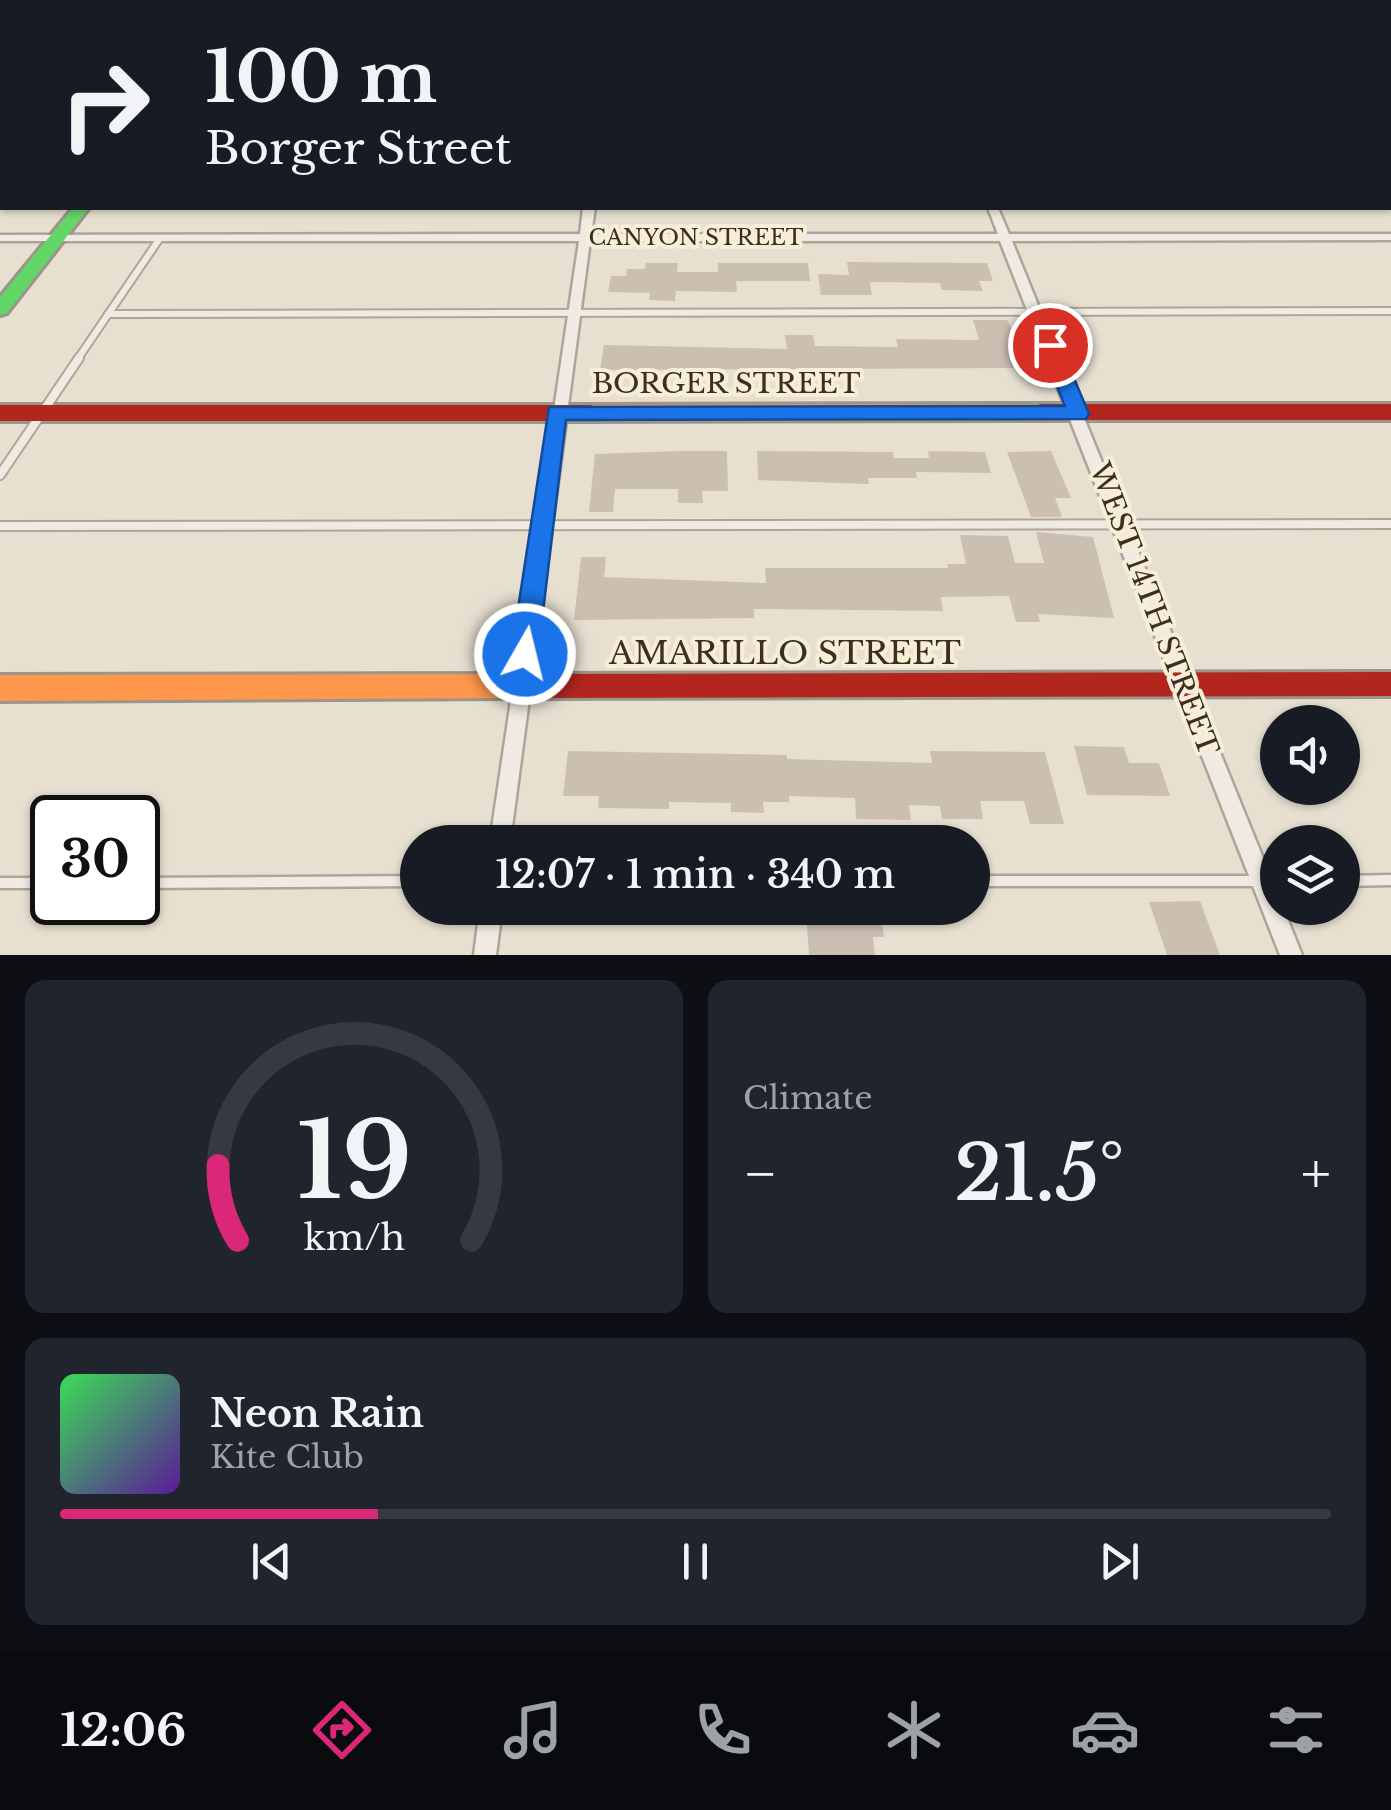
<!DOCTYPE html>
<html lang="en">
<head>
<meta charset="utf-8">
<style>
	:root { --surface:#171b24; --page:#20242c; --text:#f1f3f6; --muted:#9ea1a6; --line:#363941; --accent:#db2777 }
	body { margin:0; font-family:"Libre Baskerville",serif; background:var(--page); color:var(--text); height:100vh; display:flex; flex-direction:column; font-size:38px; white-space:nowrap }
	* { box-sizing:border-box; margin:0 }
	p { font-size:32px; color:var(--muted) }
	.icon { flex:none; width:55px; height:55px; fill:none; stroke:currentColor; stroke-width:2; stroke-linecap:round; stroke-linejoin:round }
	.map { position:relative; height:955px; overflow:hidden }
	.side { display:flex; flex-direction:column; gap:25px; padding:25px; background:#0d0f14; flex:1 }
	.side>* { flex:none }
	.guide { position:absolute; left:0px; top:0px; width:1392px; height:210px; box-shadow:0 2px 8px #0004; background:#171b24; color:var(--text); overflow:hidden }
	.fabs { position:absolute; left:1260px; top:705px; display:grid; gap:20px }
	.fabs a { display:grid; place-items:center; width:100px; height:100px; border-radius:50%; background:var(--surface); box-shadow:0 2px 8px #0004; font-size:50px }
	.speed { position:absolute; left:30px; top:795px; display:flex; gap:20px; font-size:50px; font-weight:700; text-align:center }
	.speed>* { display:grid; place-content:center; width:130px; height:130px; border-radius:50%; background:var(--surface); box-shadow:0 2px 8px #0004; line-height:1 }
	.speed .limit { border:5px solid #111; border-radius:15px; background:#fff; color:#111 }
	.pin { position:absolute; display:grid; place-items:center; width:85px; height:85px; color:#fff; margin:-42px; border:5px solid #fff; border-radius:50%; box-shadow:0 2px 10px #0007 }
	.me { position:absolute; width:110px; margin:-55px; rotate:8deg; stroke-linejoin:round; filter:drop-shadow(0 0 8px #0008) }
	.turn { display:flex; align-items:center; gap:35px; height:210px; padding:0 40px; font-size:45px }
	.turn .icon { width:130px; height:130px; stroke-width:2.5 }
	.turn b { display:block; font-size:70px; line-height:85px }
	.big { font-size:75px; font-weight:600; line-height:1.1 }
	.side .tile { flex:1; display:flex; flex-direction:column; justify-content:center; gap:15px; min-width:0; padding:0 35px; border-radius:20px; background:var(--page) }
	.side .dial { align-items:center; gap:0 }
	.dial svg { height:260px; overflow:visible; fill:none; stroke:var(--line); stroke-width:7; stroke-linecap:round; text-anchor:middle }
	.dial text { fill:var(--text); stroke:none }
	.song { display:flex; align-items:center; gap:30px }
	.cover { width:120px; height:120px; border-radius:15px; background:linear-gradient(135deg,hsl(130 70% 55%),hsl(270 70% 35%)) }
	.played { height:10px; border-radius:5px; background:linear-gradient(90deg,var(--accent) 25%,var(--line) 25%) }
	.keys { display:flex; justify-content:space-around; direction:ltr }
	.heat { display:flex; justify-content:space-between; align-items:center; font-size:55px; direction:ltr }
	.side .tiles { flex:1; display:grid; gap:25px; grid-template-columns:1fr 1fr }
	.tile:last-child { grid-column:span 2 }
	.trip { position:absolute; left:400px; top:825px; width:590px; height:100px; border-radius:50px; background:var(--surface); box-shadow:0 2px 8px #0004; font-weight:600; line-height:100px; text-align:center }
	.tab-bar { display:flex; height:160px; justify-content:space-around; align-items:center; background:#090b0e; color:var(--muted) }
	.tab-bar .icon { width:70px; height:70px }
	.tab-bar .selected { color:var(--accent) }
	.tab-bar b { font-size:45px; color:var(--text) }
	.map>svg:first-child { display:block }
	.building { fill:#cbbfb2 }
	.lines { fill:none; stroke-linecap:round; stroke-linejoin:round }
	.lane-far2-casing { stroke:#ada599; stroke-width:10 }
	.lane-far1-casing { stroke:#ada599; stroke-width:12 }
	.lane-casing { stroke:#ada599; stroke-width:15 }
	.street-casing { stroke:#ada599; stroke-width:5 }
	.fast-casing { stroke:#9c958a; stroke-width:6 }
	.slow-casing { stroke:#9c958a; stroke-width:6 }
	.jam-casing { stroke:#9c958a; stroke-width:6 }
	.lane-far2 { stroke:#efebe3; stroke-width:6 }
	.lane-far1 { stroke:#efebe3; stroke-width:8 }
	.lane { stroke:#efebe3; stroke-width:10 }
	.street { fill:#efebe3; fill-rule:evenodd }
	.fast { fill:#63d668; fill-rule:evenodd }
	.slow { fill:#ff974d; fill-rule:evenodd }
	.jam { fill:#b3261e; fill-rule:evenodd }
	.route { fill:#1a73e8; stroke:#114b97; stroke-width:2.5 }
	.labels { text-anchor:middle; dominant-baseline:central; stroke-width:8; stroke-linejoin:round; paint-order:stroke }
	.far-street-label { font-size:22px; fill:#3d2e20; stroke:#f7eed8 }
	.street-label { font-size:28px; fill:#3d2e20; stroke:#f7eed8 }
	.near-street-label { font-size:32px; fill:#3d2e20; stroke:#f7eed8 }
</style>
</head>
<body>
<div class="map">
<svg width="1391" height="955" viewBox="0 0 1391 955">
	<rect width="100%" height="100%" fill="#e7e0d1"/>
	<!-- building -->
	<g class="building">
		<path d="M847 262 987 263 993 281H979L983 291 942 290 940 283 870 282 872 295H821L818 274 849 275Z"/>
		<path d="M646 263H678L677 272H718V263H808L810 281H736L737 292 676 291 675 301 649 300 650 293 608 292 611 276H626L627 269H645Z"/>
		<path d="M973 320H1008L1025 368 600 370 604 345 787 349 785 335H813L815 346 898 347 896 339 979 340Z"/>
		<path d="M679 451H727L728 491H702L703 503H678V489H615L613 512H589L595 454Z"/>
		<path d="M757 451 893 452 894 458H929L928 451 985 452 991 473 916 472 917 478H868L869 484 758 480Z"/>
		<path d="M1051 451 1071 498H1055L1062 517H1031L1007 452Z"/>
		<path d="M1036 532 1093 537 1114 618 1038 614 1040 622H1016L1009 596 941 597 943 611 754 609V618L574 620 581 557H606L604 577 766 583 765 568H948L947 564H966L960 535 1008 536 1015 563H1044Z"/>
		<path d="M1074 746 1124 747 1129 763H1159L1170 796 1087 795Z"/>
		<path d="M568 751 787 755V759L932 763 930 751 1045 752 1064 824H1030L1024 801H980L983 819H942L940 806 909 805 911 820 856 819 855 798 789 796V802H763L764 813 731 812V803L669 802V809L598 808 599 796H563Z"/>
		<path d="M1200 901 1220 955H1167L1149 902Z"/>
		<path d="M806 914 881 915 884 937H873L875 955H809Z"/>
	</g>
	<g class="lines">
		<defs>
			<g id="lane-far2">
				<path d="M108 314 1391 311"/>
				<path d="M77 360 160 238"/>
			</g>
			<g id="lane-far1">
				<path d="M0 475 79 358"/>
				<path d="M0 526 1391 524"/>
			</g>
			<g id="lane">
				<path d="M972 881H1278"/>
				<path d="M1342 881 1391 880"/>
				<path d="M0 883H52"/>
				<path d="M138 883 418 881"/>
			</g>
			<g id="street">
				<path d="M18 0H27L25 2H16Z"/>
				<path d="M243 0H252L250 2H242Z"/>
				<path d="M613 0H621L620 2H612Z"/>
				<path d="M907 0H915L916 2H908Z"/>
				<rect x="1390" y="104" width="1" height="6"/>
				<path d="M583 208H595L591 234H998L988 208H998L1009 234H1391V240L1012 241 1278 895V908H1283L1302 955H1280L1000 241H590L510 842H490L579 241H0V235L580 234Z"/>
				<path d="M480 908H502L496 955H474Z"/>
			</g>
			<g id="fast">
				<rect x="0" y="18" width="2" height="8"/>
				<path d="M1390 146 1391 147V157L1390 156Z"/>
				<path d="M73 208H89L7 313 0 315V297Z"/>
			</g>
			<g id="slow">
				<rect x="1390" y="17" width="1" height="8"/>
				<path d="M1040 404 1051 412 1040 420 591 421 580 413 591 405Z"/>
				<path d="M528 674 538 677 542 686 538 695 528 698 0 701V675Z"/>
			</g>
			<g id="jam">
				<path d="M1233 0H1246L1247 2H1235Z"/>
				<path d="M1040 404H1391V420H1040L1029 412Z"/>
				<path d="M0 405H591L602 413 591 421H0Z"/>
				<path d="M1391 672V696L528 698 518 695 514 686 518 677 528 674Z"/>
			</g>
		</defs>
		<!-- lane-far2 casing -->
		<use href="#lane-far2" class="lane-far2-casing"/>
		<!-- lane-far1 casing -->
		<use href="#lane-far1" class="lane-far1-casing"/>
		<!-- lane casing -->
		<use href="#lane" class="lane-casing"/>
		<!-- street casing -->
		<use href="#street" class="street-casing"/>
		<!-- fast casing -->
		<use href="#fast" class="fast-casing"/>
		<!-- slow casing -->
		<use href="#slow" class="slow-casing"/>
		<!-- jam casing -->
		<use href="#jam" class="jam-casing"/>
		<!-- lane-far2 -->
		<use href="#lane-far2" class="lane-far2"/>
		<!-- lane-far1 -->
		<use href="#lane-far1" class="lane-far1"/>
		<!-- lane -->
		<use href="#lane" class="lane"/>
		<!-- street -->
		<use href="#street" class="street"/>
		<!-- fast -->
		<use href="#fast" class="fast"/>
		<!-- slow -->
		<use href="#slow" class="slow"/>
		<!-- jam -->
		<use href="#jam" class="jam"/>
	</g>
	<!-- route -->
	<path class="route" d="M1050 339 1060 345 1089 414 1086 419 566 420 538 654 534 663 525 666 515 663 511 654 549 407 1065 406 1040 345Z"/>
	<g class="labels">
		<!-- far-street labels -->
		<g class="far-street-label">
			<text x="696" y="237">CANYON STREET</text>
		</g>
		<!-- street labels -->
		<g class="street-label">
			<text x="726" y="383">BORGER STREET</text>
			<text transform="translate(1154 609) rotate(69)">WEST 14TH STREET</text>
		</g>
		<!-- near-street labels -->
		<g class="near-street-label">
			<text x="785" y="653">AMARILLO STREET</text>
		</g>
	</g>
</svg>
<div class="fabs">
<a><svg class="icon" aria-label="sound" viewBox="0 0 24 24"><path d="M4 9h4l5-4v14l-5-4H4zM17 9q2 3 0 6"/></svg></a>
<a><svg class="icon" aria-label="layers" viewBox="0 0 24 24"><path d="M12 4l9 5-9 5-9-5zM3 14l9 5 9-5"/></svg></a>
</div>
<div class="speed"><div class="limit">30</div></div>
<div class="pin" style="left:1050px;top:345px;background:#d93025"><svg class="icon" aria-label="arrive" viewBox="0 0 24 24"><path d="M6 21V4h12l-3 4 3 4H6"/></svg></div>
<svg class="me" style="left:525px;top:654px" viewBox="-20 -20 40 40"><circle r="17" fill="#1a73e8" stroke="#fff" stroke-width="3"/><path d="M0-11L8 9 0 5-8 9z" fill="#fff"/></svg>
<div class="trip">12:07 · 1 min · 340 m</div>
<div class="guide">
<div class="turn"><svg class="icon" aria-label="right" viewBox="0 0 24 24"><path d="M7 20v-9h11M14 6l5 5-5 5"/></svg><div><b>100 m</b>Borger Street</div></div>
</div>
</div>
<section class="side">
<div class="tiles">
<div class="tile dial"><svg viewBox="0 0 100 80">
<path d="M14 69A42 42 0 1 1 86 69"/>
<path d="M14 69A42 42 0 0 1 8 46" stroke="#db2777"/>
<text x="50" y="56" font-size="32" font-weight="700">19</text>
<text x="50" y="72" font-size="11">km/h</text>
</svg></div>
<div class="tile"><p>Climate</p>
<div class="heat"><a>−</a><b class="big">21.5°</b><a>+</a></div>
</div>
<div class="tile">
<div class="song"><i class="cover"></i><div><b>Neon Rain</b><p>Kite Club</p></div></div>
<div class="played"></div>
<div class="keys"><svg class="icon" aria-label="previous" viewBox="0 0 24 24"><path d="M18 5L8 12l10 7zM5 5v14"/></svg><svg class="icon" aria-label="pause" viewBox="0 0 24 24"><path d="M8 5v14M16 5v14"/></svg><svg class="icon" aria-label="next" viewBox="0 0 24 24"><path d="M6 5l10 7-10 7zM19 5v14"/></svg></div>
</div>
</div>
</section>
<nav class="tab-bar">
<b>12:06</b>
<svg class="icon selected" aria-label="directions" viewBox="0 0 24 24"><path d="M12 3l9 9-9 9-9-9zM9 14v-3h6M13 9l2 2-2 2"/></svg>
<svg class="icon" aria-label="music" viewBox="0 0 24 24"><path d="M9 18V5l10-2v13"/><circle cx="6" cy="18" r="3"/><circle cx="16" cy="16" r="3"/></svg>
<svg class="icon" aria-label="phone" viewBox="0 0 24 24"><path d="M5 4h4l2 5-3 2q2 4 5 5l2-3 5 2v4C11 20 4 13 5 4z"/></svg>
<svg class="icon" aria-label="climate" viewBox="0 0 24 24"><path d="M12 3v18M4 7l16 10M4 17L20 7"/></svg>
<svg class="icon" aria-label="car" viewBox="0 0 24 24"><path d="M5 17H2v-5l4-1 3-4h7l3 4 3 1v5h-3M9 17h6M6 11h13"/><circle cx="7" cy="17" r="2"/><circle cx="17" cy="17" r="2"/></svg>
<svg class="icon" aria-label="filters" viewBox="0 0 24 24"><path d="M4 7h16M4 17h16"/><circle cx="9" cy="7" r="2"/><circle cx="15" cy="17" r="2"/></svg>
</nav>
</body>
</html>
